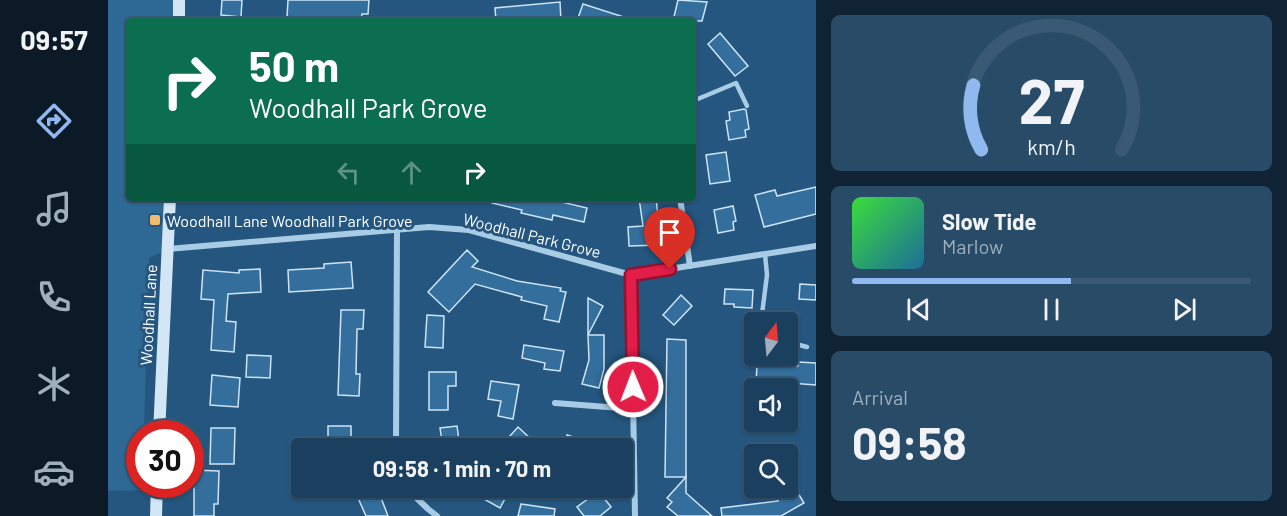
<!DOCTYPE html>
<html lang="en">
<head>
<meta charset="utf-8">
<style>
	:root { --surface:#1b405f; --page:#284b68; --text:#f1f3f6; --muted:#a0afbd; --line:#395974; --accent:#90b9f0 }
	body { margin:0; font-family:Barlow,sans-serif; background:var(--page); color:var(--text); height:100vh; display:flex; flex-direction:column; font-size:22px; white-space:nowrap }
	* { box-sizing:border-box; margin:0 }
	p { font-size:20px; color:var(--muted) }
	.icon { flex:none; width:33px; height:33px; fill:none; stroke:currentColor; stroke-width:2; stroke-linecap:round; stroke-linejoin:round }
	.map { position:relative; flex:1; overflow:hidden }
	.side { display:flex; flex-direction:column; gap:15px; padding:15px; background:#0f2334; width:471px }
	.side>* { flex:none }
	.top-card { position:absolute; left:18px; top:18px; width:570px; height:183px; border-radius:6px; box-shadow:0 2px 4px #0004,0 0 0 2px var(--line); background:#0b6e4f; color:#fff; overflow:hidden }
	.needle { width:39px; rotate:16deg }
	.controls { position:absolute; left:636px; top:312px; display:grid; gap:12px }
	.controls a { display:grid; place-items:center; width:54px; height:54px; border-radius:6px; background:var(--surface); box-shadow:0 2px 4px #0004,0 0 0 2px var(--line); font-size:30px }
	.speed { position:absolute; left:18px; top:420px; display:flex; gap:12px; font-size:30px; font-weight:700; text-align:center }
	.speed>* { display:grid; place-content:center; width:78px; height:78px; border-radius:50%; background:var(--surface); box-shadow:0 2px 4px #0004,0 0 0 2px var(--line); line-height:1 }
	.speed .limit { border:9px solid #d22; background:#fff; color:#111 }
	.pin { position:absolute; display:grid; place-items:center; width:51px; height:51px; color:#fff; margin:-62px -26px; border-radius:50% 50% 50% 0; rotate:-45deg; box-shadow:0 0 6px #0007 }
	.pin .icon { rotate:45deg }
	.me { position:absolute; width:66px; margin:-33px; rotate:359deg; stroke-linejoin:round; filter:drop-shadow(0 0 4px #0008) }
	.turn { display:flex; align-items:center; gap:21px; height:126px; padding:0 24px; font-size:27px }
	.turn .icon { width:78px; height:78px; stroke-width:2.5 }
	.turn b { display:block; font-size:42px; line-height:51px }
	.lanes { display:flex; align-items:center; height:57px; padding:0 24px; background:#0003; justify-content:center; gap:30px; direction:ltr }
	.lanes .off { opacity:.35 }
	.big { font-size:45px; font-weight:700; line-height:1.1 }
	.side .widget { flex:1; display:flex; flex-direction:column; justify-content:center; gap:9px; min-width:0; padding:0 21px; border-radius:9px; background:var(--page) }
	.side .dial { align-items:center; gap:0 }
	.dial svg { height:156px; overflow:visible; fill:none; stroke:var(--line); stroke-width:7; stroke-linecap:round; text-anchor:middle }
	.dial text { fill:var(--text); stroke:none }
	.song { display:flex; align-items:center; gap:18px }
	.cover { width:72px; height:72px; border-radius:9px; background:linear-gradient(135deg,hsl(120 70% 55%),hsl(200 70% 35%)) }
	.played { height:6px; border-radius:3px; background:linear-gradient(90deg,var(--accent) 55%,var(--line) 55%) }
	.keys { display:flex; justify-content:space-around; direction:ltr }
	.trip { position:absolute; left:183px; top:438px; width:342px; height:60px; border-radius:6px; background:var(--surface); box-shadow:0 2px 4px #0004,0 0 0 2px var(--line); font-weight:700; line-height:60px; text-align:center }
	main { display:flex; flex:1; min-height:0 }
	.tab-bar { display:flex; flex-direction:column; width:108px; justify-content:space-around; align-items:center; background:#0b1a26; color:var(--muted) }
	.tab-bar .icon { width:42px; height:42px }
	.tab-bar .selected { color:var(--accent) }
	.tab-bar b { font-size:27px; color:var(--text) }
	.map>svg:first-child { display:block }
	.green { fill:#2e6996 }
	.building { fill:#346e9c; stroke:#cde4f5; stroke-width:1.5 }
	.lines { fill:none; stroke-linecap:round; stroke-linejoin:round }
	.lane { stroke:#a9cce6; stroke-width:4.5 }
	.street { stroke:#a9cce6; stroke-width:6 }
	.secondary { stroke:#d3e6f5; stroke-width:12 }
	.route-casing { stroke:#92132f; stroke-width:15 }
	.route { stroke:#e11d48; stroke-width:10 }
	.poi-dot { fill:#f0bb6d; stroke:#24567f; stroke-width:2 }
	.labels { text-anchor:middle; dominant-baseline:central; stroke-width:6; stroke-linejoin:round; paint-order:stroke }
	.poi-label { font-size:16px; fill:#fff; stroke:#24567f; text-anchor:start }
	.street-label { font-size:16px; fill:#fff; stroke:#24567f }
</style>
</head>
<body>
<main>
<nav class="tab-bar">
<b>09:57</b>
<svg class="icon selected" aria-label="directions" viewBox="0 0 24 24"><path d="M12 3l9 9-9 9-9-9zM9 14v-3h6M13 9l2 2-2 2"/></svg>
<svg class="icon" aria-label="music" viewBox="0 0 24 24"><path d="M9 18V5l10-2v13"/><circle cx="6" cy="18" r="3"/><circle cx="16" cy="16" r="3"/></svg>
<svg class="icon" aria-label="phone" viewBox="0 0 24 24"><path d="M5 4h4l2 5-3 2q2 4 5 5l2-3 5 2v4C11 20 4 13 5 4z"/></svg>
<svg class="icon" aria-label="climate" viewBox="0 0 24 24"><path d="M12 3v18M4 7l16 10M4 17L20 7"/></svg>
<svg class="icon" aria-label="car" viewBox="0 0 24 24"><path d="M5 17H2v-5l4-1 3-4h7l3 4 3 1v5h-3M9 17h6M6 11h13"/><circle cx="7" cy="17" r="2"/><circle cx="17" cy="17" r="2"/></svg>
</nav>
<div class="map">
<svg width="708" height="516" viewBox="0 0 708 516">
	<rect width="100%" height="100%" fill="#24567f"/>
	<!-- green -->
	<path class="green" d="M0 0H71V21H21V198H62L60 249 41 258 36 429 51 424V433L32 434V484L49 485V490L0 491Z"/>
	<!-- building -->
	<g class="building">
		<path d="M114 0H134L133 17 113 15Z"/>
		<path d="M180 0H261L260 14H254L253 21H198V18L179 17Z"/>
		<path d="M570 0 599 2 594 21H565Z"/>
		<path d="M452 2 453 21H388L387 8Z"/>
		<path d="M475 4 519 18V21H469Z"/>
		<path d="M612 33 640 66 627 76 600 44Z"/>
		<path d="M636 109 638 110 641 129 637 130 638 137 621 140 618 121 622 120 621 112Z"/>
		<path d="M618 152 622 181 602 184 598 155Z"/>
		<path d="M708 187V214L656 227 647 195 667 190 669 196Z"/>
		<path d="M385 198H437L479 208 476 222 445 215 444 220 413 213 414 210 384 203Z"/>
		<path d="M531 198H548L553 245 521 246 520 227 535 226Z"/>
		<path d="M625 206 628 221 625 222 626 230 610 233 606 210Z"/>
		<path d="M359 250 370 261 364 267 409 281 453 288 452 291 458 292 451 322 436 319 439 306 413 300 414 297 367 284 341 312 320 292Z"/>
		<path d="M243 262 245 288 181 292 180 270 216 268V264Z"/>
		<path d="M152 269 153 292 120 294 118 321 128 322 126 352 103 350 106 300 93 299 95 270 131 273V270Z"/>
		<path d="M692 284 708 285V300L691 299Z"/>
		<path d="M617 289 645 290 644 308 626 307V304H616Z"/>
		<path d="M573 295 584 306 566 325 555 315Z"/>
		<path d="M480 298 495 306 480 335Z"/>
		<path d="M233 310H256L255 329H249L248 374H252L251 396 230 395Z"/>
		<path d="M319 315 336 316 335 348 317 347Z"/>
		<path d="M480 335H496V369L491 388 474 384 481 360Z"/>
		<path d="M559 339 578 340V477H557Z"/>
		<path d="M416 345 456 351 452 371 436 369 437 363 414 358Z"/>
		<path d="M139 355 163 356 162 378 138 377Z"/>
		<path d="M690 362 708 363V385L682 383V387L648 385 649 364 690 366Z"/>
		<path d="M321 372H348V386H340V410H321Z"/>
		<path d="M104 375 132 378 130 407 102 405Z"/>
		<path d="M383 381 411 385 405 419 390 416 393 401 380 399Z"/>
		<path d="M220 426H243V448H226V440H220Z"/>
		<path d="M349 426 352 448H335L332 428Z"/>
		<path d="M410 427 425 441 418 448H391Z"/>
		<path d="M103 428H127L126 464H102Z"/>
		<path d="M459 435 493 446 492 448H456Z"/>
		<path d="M86 470 111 471 110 504H106V516H86Z"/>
		<path d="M578 477V493L604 516H570L559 507 564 502 559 498Z"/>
		<path d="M356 488H385L399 495 392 508Z"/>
		<path d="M662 488H687L696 503 673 516H614L613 508 670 501Z"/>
		<path d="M270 490 280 516H258L250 498Z"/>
		<path d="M492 493 503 507 492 516H476L469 507 484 496 486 498Z"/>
		<path d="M413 504 447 509 446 516H410Z"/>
	</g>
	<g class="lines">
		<!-- lane -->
		<g class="lane">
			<path d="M585 101 628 83 639 106"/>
			<path d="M653 322 659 275 657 254"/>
			<path d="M680 342 699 347"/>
		</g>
		<!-- street -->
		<g class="street">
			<path d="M572 198 582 266"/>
			<path d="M60 249 321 227 361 230 523 275 708 246"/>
			<path d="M523 275 527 516"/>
			<path d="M447 403 525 409"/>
			<path d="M288 448 289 228"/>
			<path d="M298 488 320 509 329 516"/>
		</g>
		<!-- secondary -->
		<g class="secondary">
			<path d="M71 21V0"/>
			<path d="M51 434 62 198"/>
			<path d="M48 516 49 484"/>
		</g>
	</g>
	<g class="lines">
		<defs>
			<path id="route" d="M525 387 523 275 562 269"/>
		</defs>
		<!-- route casing -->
		<use href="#route" class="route-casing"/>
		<!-- route -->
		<use href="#route" class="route"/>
	</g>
	<!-- markers -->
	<rect class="poi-dot" x="41" y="214" width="12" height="12" rx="3"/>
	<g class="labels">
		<!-- poi labels -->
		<g class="poi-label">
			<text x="59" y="220">Woodhall Lane Woodhall Park Grove</text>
		</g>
		<!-- street labels -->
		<g class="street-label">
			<text transform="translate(424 235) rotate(14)">Woodhall Park Grove</text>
			<text transform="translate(40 315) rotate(-87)">Woodhall Lane</text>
		</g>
	</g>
</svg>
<div class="controls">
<a><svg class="needle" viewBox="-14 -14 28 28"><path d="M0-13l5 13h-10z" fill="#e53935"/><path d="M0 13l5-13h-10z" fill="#a0afbd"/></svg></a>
<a><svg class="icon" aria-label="sound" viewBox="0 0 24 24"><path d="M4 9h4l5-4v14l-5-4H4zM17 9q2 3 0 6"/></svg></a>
<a><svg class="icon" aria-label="search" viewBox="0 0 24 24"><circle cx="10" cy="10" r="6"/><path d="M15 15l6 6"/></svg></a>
</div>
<div class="speed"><div class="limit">30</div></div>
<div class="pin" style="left:562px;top:269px;background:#d93025"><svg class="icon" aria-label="arrive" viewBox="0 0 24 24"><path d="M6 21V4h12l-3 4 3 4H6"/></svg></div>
<svg class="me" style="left:525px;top:387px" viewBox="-20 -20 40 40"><circle r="17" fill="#e11d48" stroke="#fff" stroke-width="3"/><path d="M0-11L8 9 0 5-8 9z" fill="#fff"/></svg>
<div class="trip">09:58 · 1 min · 70 m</div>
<div class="top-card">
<div class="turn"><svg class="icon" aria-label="right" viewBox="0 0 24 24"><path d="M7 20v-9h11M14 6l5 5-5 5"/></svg><div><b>50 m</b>Woodhall Park Grove</div></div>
<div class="lanes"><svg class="icon off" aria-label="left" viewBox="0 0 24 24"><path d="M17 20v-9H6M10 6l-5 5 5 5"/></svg><svg class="icon off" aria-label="ahead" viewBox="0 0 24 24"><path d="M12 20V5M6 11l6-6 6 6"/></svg><svg class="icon" aria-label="right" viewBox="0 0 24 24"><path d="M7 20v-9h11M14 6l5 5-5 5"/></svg></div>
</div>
</div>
<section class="side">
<div class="widget dial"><svg viewBox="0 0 100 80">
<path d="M14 69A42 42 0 1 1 86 69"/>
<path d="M14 69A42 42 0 0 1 10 36" stroke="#90b9f0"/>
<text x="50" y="56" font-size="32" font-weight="700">27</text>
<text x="50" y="72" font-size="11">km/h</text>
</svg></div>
<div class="widget">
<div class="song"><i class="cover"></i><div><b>Slow Tide</b><p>Marlow</p></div></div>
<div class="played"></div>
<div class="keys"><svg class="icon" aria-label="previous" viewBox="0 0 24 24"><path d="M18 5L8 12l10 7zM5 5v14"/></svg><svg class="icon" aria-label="pause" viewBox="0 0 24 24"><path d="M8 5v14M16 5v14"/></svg><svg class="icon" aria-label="next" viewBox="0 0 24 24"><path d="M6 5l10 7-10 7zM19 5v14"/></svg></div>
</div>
<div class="widget"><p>Arrival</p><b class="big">09:58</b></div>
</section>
</main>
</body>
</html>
